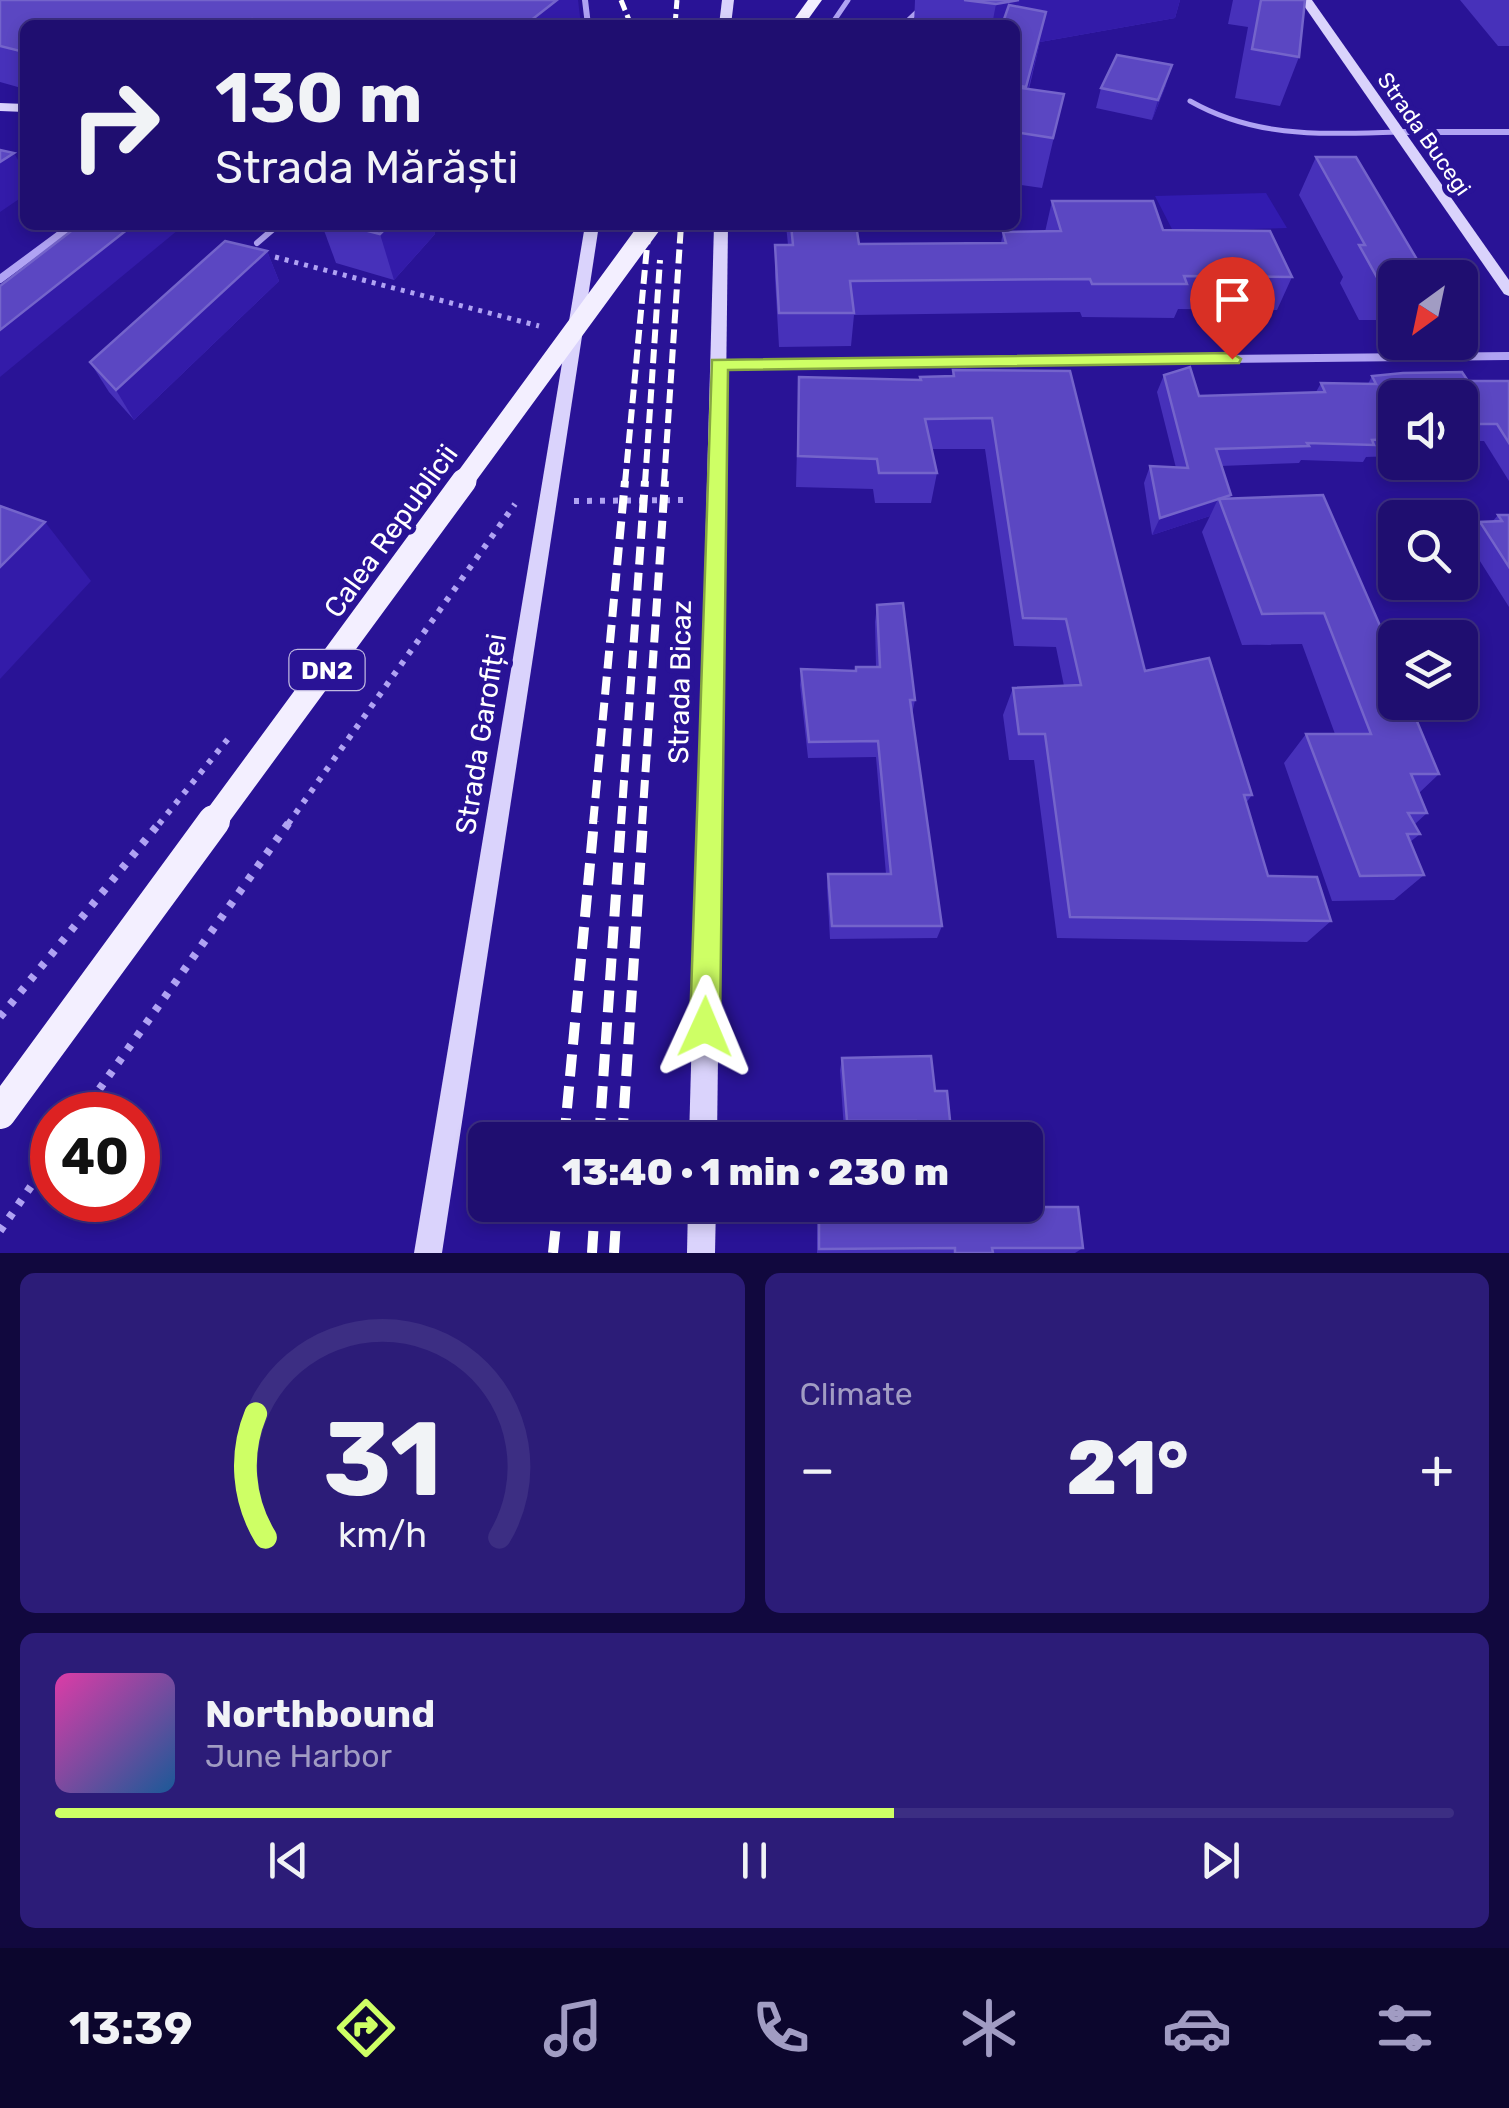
<!DOCTYPE html>
<html lang="en">
<head>
<meta charset="utf-8">
<style>
	:root { --surface:#1f0e70; --page:#2c1c78; --text:#f1f3f6; --muted:#a19cc3; --line:#3c2e83; --accent:#ceff65 }
	body { margin:0; font-family:Rubik,sans-serif; background:var(--page); color:var(--text); height:100vh; display:flex; flex-direction:column; font-size:38px; white-space:nowrap }
	* { box-sizing:border-box; margin:0 }
	p { font-size:32px; color:var(--muted) }
	.icon { flex:none; width:55px; height:55px; fill:none; stroke:currentColor; stroke-width:2; stroke-linecap:round; stroke-linejoin:round }
	.map { position:relative; height:1253px; overflow:hidden }
	.panel { display:flex; flex-direction:column; gap:20px; padding:20px; background:#11083e; flex:1 }
	.panel>* { flex:none }
	.banner { position:absolute; left:20px; top:20px; width:1000px; height:210px; border-radius:15px; box-shadow:0 5px 15px #0003,0 0 0 2px var(--line); background:#1f0e70; color:var(--text); overflow:hidden }
	.needle { width:65px; rotate:213deg }
	.controls { position:absolute; left:1378px; top:260px; display:grid; gap:20px }
	.controls a { display:grid; place-items:center; width:100px; height:100px; border-radius:15px; background:var(--surface); box-shadow:0 5px 15px #0003,0 0 0 2px var(--line); font-size:50px }
	.speed { position:absolute; left:30px; top:1092px; display:flex; gap:20px; font-size:50px; font-weight:700; text-align:center }
	.speed>* { display:grid; place-content:center; width:130px; height:130px; border-radius:50%; background:var(--surface); box-shadow:0 5px 15px #0003,0 0 0 2px var(--line); line-height:1 }
	.speed .limit { border:15px solid #d22; background:#fff; color:#111 }
	.pin { position:absolute; display:grid; place-items:center; width:85px; height:85px; color:#fff; margin:-102px -42px; border-radius:50% 50% 50% 0; rotate:-45deg; box-shadow:0 0 10px #0007 }
	.pin .icon { rotate:45deg }
	.me { position:absolute; width:110px; margin:-55px; rotate:1deg; stroke-linejoin:round; filter:drop-shadow(0 0 8px #0008) }
	.turn { display:flex; align-items:center; gap:35px; height:210px; padding:0 30px; font-size:45px }
	.turn .icon { width:130px; height:130px; stroke-width:2.5 }
	.turn b { display:block; font-size:70px; line-height:85px }
	.big { font-size:75px; font-weight:800; line-height:1.1 }
	.panel .tile { flex:1; display:flex; flex-direction:column; justify-content:center; gap:15px; min-width:0; padding:0 35px; border-radius:15px; background:var(--page) }
	.panel .dial { align-items:center; gap:0 }
	.dial svg { height:260px; overflow:visible; fill:none; stroke:var(--line); stroke-width:7; stroke-linecap:round; text-anchor:middle }
	.dial text { fill:var(--text); stroke:none }
	.song { display:flex; align-items:center; gap:30px }
	.cover { width:120px; height:120px; border-radius:15px; background:linear-gradient(135deg,hsl(320 70% 55%),hsl(210 70% 35%)) }
	.played { height:10px; border-radius:5px; background:linear-gradient(90deg,var(--accent) 60%,var(--line) 60%) }
	.keys { display:flex; justify-content:space-around; direction:ltr }
	.heat { display:flex; justify-content:space-between; align-items:center; font-size:55px; direction:ltr }
	.panel .tiles { flex:1; display:grid; gap:20px; grid-template-columns:1fr 1fr }
	.tile:last-child { grid-column:span 2 }
	.trip { position:absolute; left:468px; top:1122px; width:575px; height:100px; border-radius:15px; background:var(--surface); box-shadow:0 5px 15px #0003,0 0 0 2px var(--line); font-weight:800; line-height:100px; text-align:center }
	.tab-bar { display:flex; height:160px; justify-content:space-around; align-items:center; background:#0c062d; color:var(--muted) }
	.tab-bar .icon { width:70px; height:70px }
	.tab-bar .selected { color:var(--accent) }
	.tab-bar b { font-size:45px; color:var(--text) }
	.map>svg:first-child { display:block }
	.green { fill:#321bb0 }
	.lines { fill:none; stroke-linecap:round; stroke-linejoin:round }
	.path-far2 { stroke:#b0a3f3; stroke-width:5; stroke-dasharray:4 6; stroke-linecap:butt }
	.path-far1 { stroke:#b0a3f3; stroke-width:6; stroke-dasharray:5 8; stroke-linecap:butt }
	.path { stroke:#b0a3f3; stroke-width:8; stroke-dasharray:6 10; stroke-linecap:butt }
	.lane-far1 { stroke:#b0a3f3; stroke-width:5 }
	.lane { stroke:#b0a3f3; stroke-width:6 }
	.street-far1 { stroke:#b0a3f3; stroke-width:6 }
	.street { stroke:#b0a3f3; stroke-width:8 }
	.secondary { fill:#dad3fc; fill-rule:evenodd }
	.primary { fill:#f3efff; fill-rule:evenodd }
	.rail-far3 { stroke:#fff; stroke-width:5; stroke-dasharray:11 5; stroke-linecap:butt }
	.rail-far2 { stroke:#fff; stroke-width:6; stroke-dasharray:14 6; stroke-linecap:butt }
	.rail-far1 { stroke:#fff; stroke-width:8; stroke-dasharray:18 8; stroke-linecap:butt }
	.rail { stroke:#fff; stroke-width:10; stroke-dasharray:22 10; stroke-linecap:butt }
	.primary-bridge-far2 { stroke:#f3efff; stroke-width:20 }
	.primary-bridge-far1 { stroke:#f3efff; stroke-width:25 }
	.primary-bridge { stroke:#f3efff; stroke-width:32 }
	.wall { fill:#4731ba }
	.shaded-wall { fill:#331ba9 }
	.building { fill:#5b47c2; stroke:#7464cb; stroke-width:2.5 }
	.route { fill:#ceff65; stroke:#86a642; stroke-width:2.5 }
	.labels { text-anchor:middle; dominant-baseline:central; stroke-width:10; stroke-linejoin:round; paint-order:stroke }
	.far-street-label { font-size:22px; fill:#fff; stroke:#291396 }
	.shield { fill:#291396; stroke:#bfb8e0; stroke-width:2.5 }
	.shield-label { font-size:25px; font-weight:bold; fill:#fff }
	.street-label { font-size:28px; fill:#fff; stroke:#291396 }
</style>
</head>
<body>
<div class="map">
<svg width="1509" height="1253" viewBox="0 0 1509 1253">
	<rect width="100%" height="100%" fill="#291396"/>
	<!-- green -->
	<path class="green" d="M1266 193 1287 228 1173 231 1155 196Z"/>
	<g class="lines">
		<!-- path-far2 -->
		<path class="path-far2" d="M275 257 539 326"/>
		<!-- path-far1 -->
		<g class="path-far1">
			<path d="M574 501 687 500"/>
			<path d="M159 824 232 734"/>
			<path d="M288 824 515 504"/>
		</g>
		<!-- path -->
		<g class="path">
			<path d="M0 1017 161 821"/>
			<path d="M81 1115 290 821"/>
			<path d="M0 1231 52 1156"/>
		</g>
		<!-- lane-far1 -->
		<g class="lane-far1">
			<path d="M831 25 848 0"/>
			<path d="M903 25 920 9"/>
			<path d="M1190 101C1257 139 1324 134 1398 132"/>
		</g>
		<!-- lane -->
		<path class="lane" d="M257 243 278 225"/>
		<!-- street-far1 -->
		<g class="street-far1">
			<path d="M585 0 588 25"/>
			<path d="M1398 132H1509"/>
		</g>
		<!-- street -->
		<g class="street">
			<path d="M0 279 73 225"/>
			<path d="M718 364 1509 356"/>
		</g>
		<!-- secondary -->
		<g class="secondary">
			<path d="M722 0H734L731 25H719Z"/>
			<path d="M1300 0H1312L1509 280V296L1504 294Z"/>
			<path d="M0 103 25 104V112L0 111Z"/>
			<path d="M585 225H599L442 1253H414Z"/>
			<path d="M714 225H728L717 1140H689Z"/>
			<path d="M688 1205H716L715 1253H687Z"/>
		</g>
		<!-- primary -->
		<path class="primary" d="M808 0H822L804 25H790Z"/>
		<!-- rail-far3 -->
		<g class="rail-far3">
			<path d="M621 0 631 25"/>
			<path d="M675 25 677 0"/>
		</g>
		<!-- rail-far2 -->
		<g class="rail-far2">
			<path d="M625 483 649 225"/>
			<path d="M645 483 660 260"/>
			<path d="M664 483 681 225"/>
		</g>
		<!-- rail-far1 -->
		<g class="rail-far1">
			<path d="M593 824 625 481"/>
			<path d="M621 824 645 481"/>
			<path d="M642 824 665 481"/>
		</g>
		<!-- rail -->
		<g class="rail">
			<path d="M564 1140 594 821"/>
			<path d="M599 1140 621 821"/>
			<path d="M622 1140 643 821"/>
			<path d="M553 1253 558 1205"/>
			<path d="M592 1253 595 1205"/>
			<path d="M614 1253 617 1205"/>
		</g>
		<!-- primary-bridge-far2 -->
		<path class="primary-bridge-far2" d="M462 483 651 225"/>
		<!-- primary-bridge-far1 -->
		<path class="primary-bridge-far1" d="M212 824 464 481"/>
		<!-- primary-bridge -->
		<path class="primary-bridge" d="M0 1113 214 821"/>
	</g>
	<!-- wall -->
	<g class="wall">
		<path d="M0 0 581 25H25V89L0 82Z"/>
		<path d="M915 0H1180L1175 18 1040 42 1029 89 1064 94 1042 188 1015 184V25H914Z"/>
		<path d="M1233 0H1305L1299 57 1280 106 1235 98 1248 27 1228 24Z"/>
		<path d="M1460 0H1509V46H1498Z"/>
		<path d="M1166 85 1152 120 1096 108 1101 88Z"/>
		<path d="M1316 157 1395 278V320H1359L1340 283 1343 277 1299 195Z"/>
		<path d="M1052 201 1163 230 1292 277 1277 310 1178 309 1174 318 1082 317 1080 312 854 315 851 346 779 347 775 278V245H788L786 225H856L859 244 1001 243 1003 232H1045Z"/>
		<path d="M79 225H194L186 232 177 227 178 230Z"/>
		<path d="M322 225H433L435 234 394 280 336 263Z"/>
		<path d="M267 251 279 281 134 420 109 392 90 362Z"/>
		<path d="M953 370 1070 371 1145 671 1252 795 1246 803 1268 876 1331 921 1307 942 1057 938 1034 760H1009L1003 715 1013 688 1064 686 1056 647 1014 646 985 449H931L937 473 931 503H875L873 489 796 487 798 408 919 380 920 377 952 376Z"/>
		<path d="M1164 375 1199 396 1316 392 1321 383 1368 384 1372 376 1468 381H1509V481L1484 441H1460V398H1395V456L1366 457 1363 462 1301 460 1299 463 1221 466 1231 495 1229 499 1416 707 1413 710 1439 774 1419 793 1427 813 1415 824 1420 834 1410 842 1424 875 1394 900 1332 901 1284 763 1306 734H1335L1302 644 1242 645 1202 532 1210 516 1152 535 1144 483 1150 466 1176 468 1157 392Z"/>
		<path d="M1498 515H1509V607L1466 539 1480 522H1492Z"/>
		<path d="M877 605 915 700 912 714 942 926 937 938 830 939 827 887 828 874H886L876 757 808 758 800 685 801 669 856 671 876 667 875 622Z"/>
		<path d="M842 1058 935 1091 952 1140H911V1130L844 1131 840 1070Z"/>
		<path d="M817 1205H1025L1040 1207 1083 1248 1075 1253H817Z"/>
	</g>
	<!-- shaded-wall -->
	<g class="shaded-wall">
		<path d="M557 0H578L581 25H525Z"/>
		<path d="M1019 0H1180L1175 18 1040 42 1016 136 1026 87 1015 25H992L996 4Z"/>
		<path d="M1172 65 1166 85 1152 120 1158 100Z"/>
		<path d="M14 153 25 172V195L0 212V162Z"/>
		<path d="M133 225H176L178 230 0 377V330Z"/>
		<path d="M183 225H194L186 232Z"/>
		<path d="M389 225H433L435 234 394 280 380 234Z"/>
		<path d="M267 251 279 281 134 420 116 390Z"/>
		<path d="M1218 499 1210 516 1152 535 1160 518Z"/>
		<path d="M45 522 91 581 0 679V567Z"/>
	</g>
	<!-- building -->
	<g class="building">
		<path d="M0 0H557L525 25H283L262 20 252 19 243 25H25L24 52 0 46Z"/>
		<path d="M964 0H1019L996 4Z"/>
		<path d="M1261 0H1305L1299 57 1252 49Z"/>
		<path d="M1009 5 1046 12 1026 87 1015 85V25H1002Z"/>
		<path d="M1117 55 1172 65 1158 100 1101 88Z"/>
		<path d="M1015 87 1064 94 1053 138 1015 132Z"/>
		<path d="M0 150 14 153 0 162Z"/>
		<path d="M1316 157H1356L1428 278H1395V281H1379L1359 245H1365Z"/>
		<path d="M1052 201H1153L1163 230 1270 231 1292 277 1184 276 1187 284H1092L1090 279 850 281 854 313H779L775 245H793L791 225H856L859 244 1006 243 1003 232 1061 231Z"/>
		<path d="M79 225H133L0 330V286Z"/>
		<path d="M345 225H389L380 234Z"/>
		<path d="M225 241 267 251 116 390 90 362Z"/>
		<path d="M1190 367 1199 396 1325 392 1321 383 1376 384 1372 376 1403 373 1462 372 1468 381H1509V443L1497 424H1460V398H1395V439L1372 440 1374 445 1307 443 1309 446 1216 449 1231 495 1160 518 1150 466 1188 468 1164 375Z"/>
		<path d="M953 370 1070 371 1145 671 1209 658 1252 795H1244L1268 876 1317 877 1331 921 1070 917 1045 734H1019L1013 688 1081 685 1066 619 1023 618 992 418 925 419 937 473H879L877 459 798 456 799 377 921 380 920 377 954 376Z"/>
		<path d="M1323 495 1395 660V702H1414L1416 707H1411L1439 774H1411L1427 813H1408L1420 834H1407L1424 875 1360 876 1306 734H1371L1324 613 1262 614 1219 499Z"/>
		<path d="M0 506 45 522 0 567Z"/>
		<path d="M1498 515H1509V567L1480 522 1502 521Z"/>
		<path d="M903 603 915 700H910L942 926H832L828 874H891L878 741 809 742 801 669 856 671V667H880L877 605Z"/>
		<path d="M931 1056 935 1091H947L952 1140H917L916 1121H847L842 1058Z"/>
		<path d="M1025 1176 1037 1177 1040 1207H1078L1083 1248H992L993 1253H955V1248L819 1249V1205H1025Z"/>
	</g>
	<!-- route -->
	<path class="route" d="M1232 353 1241 359 1239 363 728 370 720 1027 715 1037 705 1042 695 1037 690 1027 712 360Z"/>
	<g class="labels">
		<!-- far-street labels -->
		<g class="far-street-label">
			<text transform="translate(1424 134) rotate(55)">Strada Bucegi</text>
		</g>
		<!-- shield labels -->
		<rect class="shield" x="289.5" y="650" width="75" height="40" rx="8"/>
		<g class="shield-label">
			<text x="327" y="670">DN2</text>
		</g>
		<!-- street labels -->
		<g class="street-label">
			<text transform="translate(391 531) rotate(-54)">Calea Republicii</text>
			<text transform="translate(680 682) rotate(-89)">Strada Bicaz</text>
			<text transform="translate(481 734) rotate(-81)">Strada Garofiței</text>
		</g>
	</g>
</svg>
<div class="controls">
<a><svg class="needle" viewBox="-14 -14 28 28"><path d="M0-13l5 13h-10z" fill="#e53935"/><path d="M0 13l5-13h-10z" fill="#a19cc3"/></svg></a>
<a><svg class="icon" aria-label="sound" viewBox="0 0 24 24"><path d="M4 9h4l5-4v14l-5-4H4zM17 9q2 3 0 6"/></svg></a>
<a><svg class="icon" aria-label="search" viewBox="0 0 24 24"><circle cx="10" cy="10" r="6"/><path d="M15 15l6 6"/></svg></a>
<a><svg class="icon" aria-label="layers" viewBox="0 0 24 24"><path d="M12 4l9 5-9 5-9-5zM3 14l9 5 9-5"/></svg></a>
</div>
<div class="speed"><div class="limit">40</div></div>
<div class="pin" style="left:1232px;top:359px;background:#d93025"><svg class="icon" aria-label="arrive" viewBox="0 0 24 24"><path d="M6 21V4h12l-3 4 3 4H6"/></svg></div>
<svg class="me" style="left:705px;top:1027px" viewBox="-20 -20 40 40"><path d="M0-17L14 15 0 8-14 15z" fill="#ceff65" stroke="#fff" stroke-width="4"/></svg>
<div class="trip">13:40 · 1 min · 230 m</div>
<div class="banner">
<div class="turn"><svg class="icon" aria-label="right" viewBox="0 0 24 24"><path d="M7 20v-9h11M14 6l5 5-5 5"/></svg><div><b>130 m</b>Strada Mărăști</div></div>
</div>
</div>
<section class="panel">
<div class="tiles">
<div class="tile dial"><svg viewBox="0 0 100 80">
<path d="M14 69A42 42 0 1 1 86 69"/>
<path d="M14 69A42 42 0 0 1 11 31" stroke="#ceff65"/>
<text x="50" y="56" font-size="32" font-weight="700">31</text>
<text x="50" y="72" font-size="11">km/h</text>
</svg></div>
<div class="tile"><p>Climate</p>
<div class="heat"><a>−</a><b class="big">21°</b><a>+</a></div>
</div>
<div class="tile">
<div class="song"><i class="cover"></i><div><b>Northbound</b><p>June Harbor</p></div></div>
<div class="played"></div>
<div class="keys"><svg class="icon" aria-label="previous" viewBox="0 0 24 24"><path d="M18 5L8 12l10 7zM5 5v14"/></svg><svg class="icon" aria-label="pause" viewBox="0 0 24 24"><path d="M8 5v14M16 5v14"/></svg><svg class="icon" aria-label="next" viewBox="0 0 24 24"><path d="M6 5l10 7-10 7zM19 5v14"/></svg></div>
</div>
</div>
</section>
<nav class="tab-bar">
<b>13:39</b>
<svg class="icon selected" aria-label="directions" viewBox="0 0 24 24"><path d="M12 3l9 9-9 9-9-9zM9 14v-3h6M13 9l2 2-2 2"/></svg>
<svg class="icon" aria-label="music" viewBox="0 0 24 24"><path d="M9 18V5l10-2v13"/><circle cx="6" cy="18" r="3"/><circle cx="16" cy="16" r="3"/></svg>
<svg class="icon" aria-label="phone" viewBox="0 0 24 24"><path d="M5 4h4l2 5-3 2q2 4 5 5l2-3 5 2v4C11 20 4 13 5 4z"/></svg>
<svg class="icon" aria-label="climate" viewBox="0 0 24 24"><path d="M12 3v18M4 7l16 10M4 17L20 7"/></svg>
<svg class="icon" aria-label="car" viewBox="0 0 24 24"><path d="M5 17H2v-5l4-1 3-4h7l3 4 3 1v5h-3M9 17h6M6 11h13"/><circle cx="7" cy="17" r="2"/><circle cx="17" cy="17" r="2"/></svg>
<svg class="icon" aria-label="filters" viewBox="0 0 24 24"><path d="M4 7h16M4 17h16"/><circle cx="9" cy="7" r="2"/><circle cx="15" cy="17" r="2"/></svg>
</nav>
</body>
</html>
